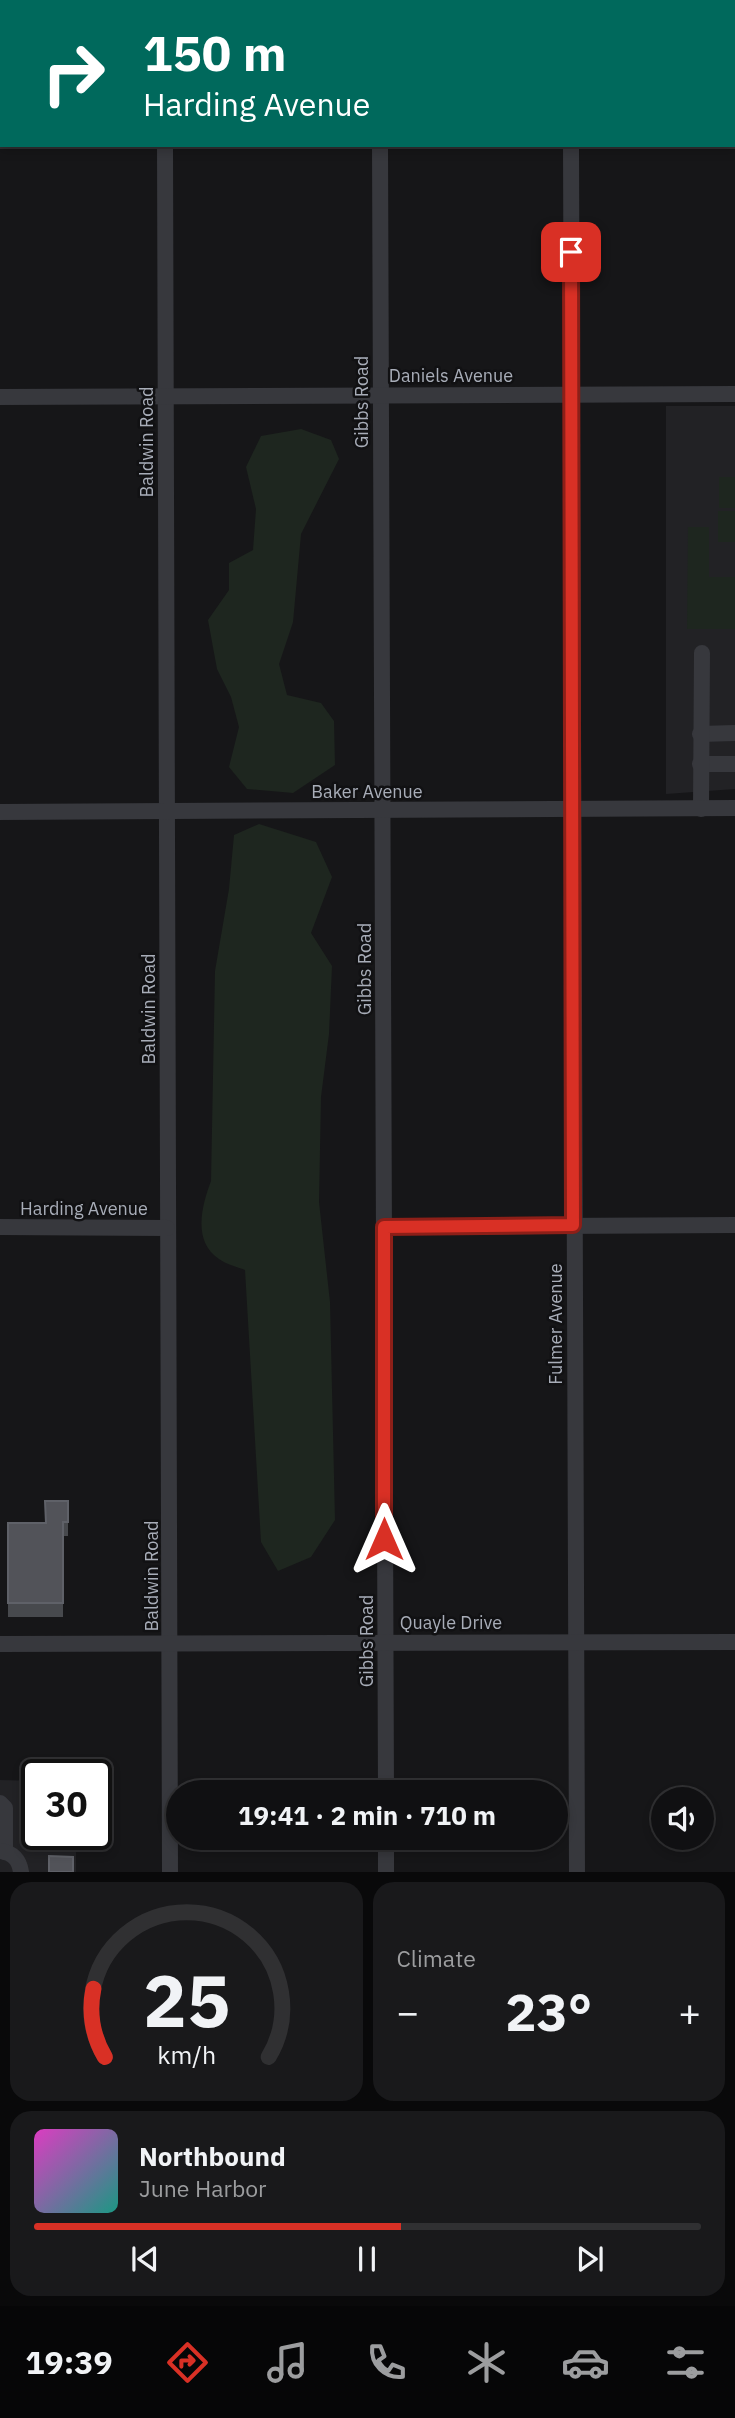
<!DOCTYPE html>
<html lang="en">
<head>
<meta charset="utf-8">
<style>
	:root { --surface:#101012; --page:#19191b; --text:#f1f3f6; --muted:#9c9d9f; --line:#303032; --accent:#d93025 }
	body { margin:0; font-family:"IBM Plex Sans",sans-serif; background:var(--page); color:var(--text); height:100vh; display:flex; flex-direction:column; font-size:26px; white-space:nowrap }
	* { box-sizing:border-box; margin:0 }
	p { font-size:23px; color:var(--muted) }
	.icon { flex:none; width:38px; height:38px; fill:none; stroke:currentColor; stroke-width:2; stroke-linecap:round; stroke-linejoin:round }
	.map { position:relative; height:1872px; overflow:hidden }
	.details { display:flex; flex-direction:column; gap:10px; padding:10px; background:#09090a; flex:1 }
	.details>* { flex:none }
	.guide { position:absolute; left:0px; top:0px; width:735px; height:147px; box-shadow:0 4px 10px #0003,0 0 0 2px var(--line); background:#00695c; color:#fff; overflow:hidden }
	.buttons { position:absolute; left:651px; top:1787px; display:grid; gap:14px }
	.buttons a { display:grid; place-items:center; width:63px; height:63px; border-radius:50%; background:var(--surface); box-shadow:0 4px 10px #0003,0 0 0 2px var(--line); font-size:35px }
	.speed { position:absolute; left:21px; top:1759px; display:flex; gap:14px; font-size:35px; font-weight:700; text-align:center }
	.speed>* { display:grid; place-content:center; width:91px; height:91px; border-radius:50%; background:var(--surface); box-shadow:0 4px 10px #0003,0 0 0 2px var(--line); line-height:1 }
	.speed .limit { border:4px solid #111; border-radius:10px; background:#fff; color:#111 }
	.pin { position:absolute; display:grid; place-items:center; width:60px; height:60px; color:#fff; margin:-30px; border-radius:14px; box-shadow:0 4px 10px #0006 }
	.me { position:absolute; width:77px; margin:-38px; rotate:0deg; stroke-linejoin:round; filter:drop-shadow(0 0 5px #0008) }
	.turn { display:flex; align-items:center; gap:24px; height:147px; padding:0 28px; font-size:32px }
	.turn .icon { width:91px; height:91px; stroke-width:2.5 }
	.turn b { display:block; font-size:49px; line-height:60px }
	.big { font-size:52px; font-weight:700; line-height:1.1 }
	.details .widget { flex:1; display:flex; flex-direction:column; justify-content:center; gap:10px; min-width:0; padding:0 24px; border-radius:21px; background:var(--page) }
	.details .dial { align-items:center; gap:0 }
	.dial svg { height:182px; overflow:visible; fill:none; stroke:var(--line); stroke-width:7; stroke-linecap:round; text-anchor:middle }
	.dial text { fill:var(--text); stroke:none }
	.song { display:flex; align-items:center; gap:21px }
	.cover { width:84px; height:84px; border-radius:10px; background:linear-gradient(135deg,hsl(310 70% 55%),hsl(170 70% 35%)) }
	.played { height:7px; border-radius:4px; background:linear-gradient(90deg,var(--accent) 55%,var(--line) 55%) }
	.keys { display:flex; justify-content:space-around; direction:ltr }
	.heat { display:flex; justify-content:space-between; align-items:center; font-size:38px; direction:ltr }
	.details .tiles { flex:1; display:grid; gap:10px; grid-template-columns:1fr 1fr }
	.widget:last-child { grid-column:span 2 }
	.trip { position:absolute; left:166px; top:1780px; width:402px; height:70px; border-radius:35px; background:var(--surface); box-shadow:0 4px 10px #0003,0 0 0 2px var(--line); font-weight:700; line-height:70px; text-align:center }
	.tabs { display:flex; height:112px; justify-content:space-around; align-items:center; background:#060607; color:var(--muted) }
	.tabs .icon { width:49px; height:49px }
	.tabs .active { color:var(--accent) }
	.tabs b { font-size:32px; color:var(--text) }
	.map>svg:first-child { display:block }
	.built { fill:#222225 }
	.green { fill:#1e261f }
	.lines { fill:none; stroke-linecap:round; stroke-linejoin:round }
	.minor { stroke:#37383d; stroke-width:16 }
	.wall { fill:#47494d }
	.building { fill:#525359; stroke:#5f6168; stroke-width:2 }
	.route-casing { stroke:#8d1f18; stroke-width:18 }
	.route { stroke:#d93025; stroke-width:12 }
	.labels { text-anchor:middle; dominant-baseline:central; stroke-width:5; stroke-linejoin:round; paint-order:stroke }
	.street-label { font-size:18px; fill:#a8adb8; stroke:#111113 }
</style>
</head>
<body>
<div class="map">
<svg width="735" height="1872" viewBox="0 0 735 1872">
	<rect width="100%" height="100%" fill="#161618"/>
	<!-- built -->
	<g class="built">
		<path d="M666 406H735V789L666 794Z"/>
		<path d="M0 1780 37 1781V1834H76V1872H0Z"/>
	</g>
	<!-- green -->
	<g class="green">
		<path d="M301 429 331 440 339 459 301 534 293 622 279 664 287 695 321 703 334 721 335 765 293 793 247 789 229 767 239 727 231 697 217 669 208 620 229 590V563L253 550 256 509 246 467 261 436Z"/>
		<rect x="719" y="477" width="16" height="31"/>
		<rect x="718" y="511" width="17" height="31"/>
		<path d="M688 527H709V577H735V629H687Z"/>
		<path d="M259 824 316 842 332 877 311 933 332 966 329 1034 321 1097 319 1202 330 1302 335 1520 311 1557 278 1571 261 1542 245 1270C237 1267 226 1264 219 1259 192 1241 202 1205 211 1181L215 971 229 889 234 835Z"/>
	</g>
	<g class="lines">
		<!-- minor -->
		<g class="minor">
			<path d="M164 0V2"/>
			<path d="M346 0 440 2"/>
			<path d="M513 2V0"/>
			<path d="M733 7H735"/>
			<path d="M165 145 170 1872"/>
			<path d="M380 145 386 1792"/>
			<path d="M571 145 577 1872"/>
			<path d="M0 397 735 394"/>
			<path d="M700 734 735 733"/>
			<path d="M700 764H735"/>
			<path d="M701 809 702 653"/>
			<path d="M0 812 735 808"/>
			<path d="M0 1227 167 1228"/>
			<path d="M384 1227 735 1225"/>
			<path d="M0 1644 735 1642"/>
			<path d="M0 1803 5 1808V1852"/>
			<path d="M386 1838V1872"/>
			<path d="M0 1851C13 1853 19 1859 21 1872"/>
		</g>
	</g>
	<!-- wall -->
	<path class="wall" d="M68 1501V1536H63V1617H8V1523H45Z"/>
	<!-- building -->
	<g class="building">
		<path d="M45 1501H68V1522H63V1603H8V1523H46Z"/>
		<path d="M49 1856 73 1857V1872H49Z"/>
	</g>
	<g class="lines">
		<defs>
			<path id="route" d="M384 1539V1227L573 1225 571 252"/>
		</defs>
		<!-- route casing -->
		<use href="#route" class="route-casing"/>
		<!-- route -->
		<use href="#route" class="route"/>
	</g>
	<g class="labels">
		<!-- street labels -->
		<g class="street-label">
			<text x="451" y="375">Daniels Avenue</text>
			<text transform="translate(361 402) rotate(-90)">Gibbs Road</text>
			<text transform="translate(146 442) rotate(-90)">Baldwin Road</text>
			<text x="367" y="791">Baker Avenue</text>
			<text transform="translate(364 969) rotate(-90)">Gibbs Road</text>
			<text transform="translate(148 1009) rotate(-90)">Baldwin Road</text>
			<text x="84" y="1208">Harding Avenue</text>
			<text transform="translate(555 1324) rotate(-90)">Fulmer Avenue</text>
			<text transform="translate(151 1576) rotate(-90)">Baldwin Road</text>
			<text x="451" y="1622">Quayle Drive</text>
			<text transform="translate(366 1641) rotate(-90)">Gibbs Road</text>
		</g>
	</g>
</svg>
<div class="buttons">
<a><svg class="icon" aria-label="sound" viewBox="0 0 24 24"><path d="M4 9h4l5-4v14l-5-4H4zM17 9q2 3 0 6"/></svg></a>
</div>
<div class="speed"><div class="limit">30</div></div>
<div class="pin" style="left:571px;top:252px;background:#d93025"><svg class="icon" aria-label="arrive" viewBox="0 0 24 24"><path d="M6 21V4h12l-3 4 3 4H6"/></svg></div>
<svg class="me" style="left:384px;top:1539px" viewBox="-20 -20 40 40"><path d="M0-17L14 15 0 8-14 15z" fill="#d93025" stroke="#fff" stroke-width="4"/></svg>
<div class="trip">19:41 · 2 min · 710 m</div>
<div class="guide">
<div class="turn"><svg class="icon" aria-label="right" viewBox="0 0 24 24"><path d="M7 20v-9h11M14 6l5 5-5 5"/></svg><div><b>150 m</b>Harding Avenue</div></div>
</div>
</div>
<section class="details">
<div class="tiles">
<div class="widget dial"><svg viewBox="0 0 100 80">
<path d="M14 69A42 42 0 1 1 86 69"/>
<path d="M14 69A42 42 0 0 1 9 39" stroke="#d93025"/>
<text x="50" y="56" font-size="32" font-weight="700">25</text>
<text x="50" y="72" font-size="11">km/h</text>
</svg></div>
<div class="widget"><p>Climate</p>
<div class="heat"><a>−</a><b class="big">23°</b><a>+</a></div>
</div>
<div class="widget">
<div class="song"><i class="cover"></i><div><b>Northbound</b><p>June Harbor</p></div></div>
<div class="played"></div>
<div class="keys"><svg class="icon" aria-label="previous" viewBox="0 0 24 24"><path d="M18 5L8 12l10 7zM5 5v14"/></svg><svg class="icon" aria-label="pause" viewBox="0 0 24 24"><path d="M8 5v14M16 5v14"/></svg><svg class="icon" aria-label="next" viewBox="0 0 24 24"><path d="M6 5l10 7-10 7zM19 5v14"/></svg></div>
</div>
</div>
</section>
<nav class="tabs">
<b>19:39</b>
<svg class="icon active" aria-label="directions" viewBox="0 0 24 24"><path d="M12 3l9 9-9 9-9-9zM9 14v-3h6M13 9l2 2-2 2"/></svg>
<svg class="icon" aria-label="music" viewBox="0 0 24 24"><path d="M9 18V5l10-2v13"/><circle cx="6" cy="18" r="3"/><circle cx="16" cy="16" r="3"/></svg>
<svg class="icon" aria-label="phone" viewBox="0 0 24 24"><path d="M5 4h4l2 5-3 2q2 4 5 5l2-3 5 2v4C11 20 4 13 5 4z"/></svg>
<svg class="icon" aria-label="climate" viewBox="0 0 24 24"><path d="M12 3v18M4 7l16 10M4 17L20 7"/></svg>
<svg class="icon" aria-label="car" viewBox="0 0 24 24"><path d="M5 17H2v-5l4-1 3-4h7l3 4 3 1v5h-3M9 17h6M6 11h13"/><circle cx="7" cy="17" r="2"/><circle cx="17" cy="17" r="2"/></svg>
<svg class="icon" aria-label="filters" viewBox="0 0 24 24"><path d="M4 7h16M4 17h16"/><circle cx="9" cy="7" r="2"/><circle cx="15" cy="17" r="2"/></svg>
</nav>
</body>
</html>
